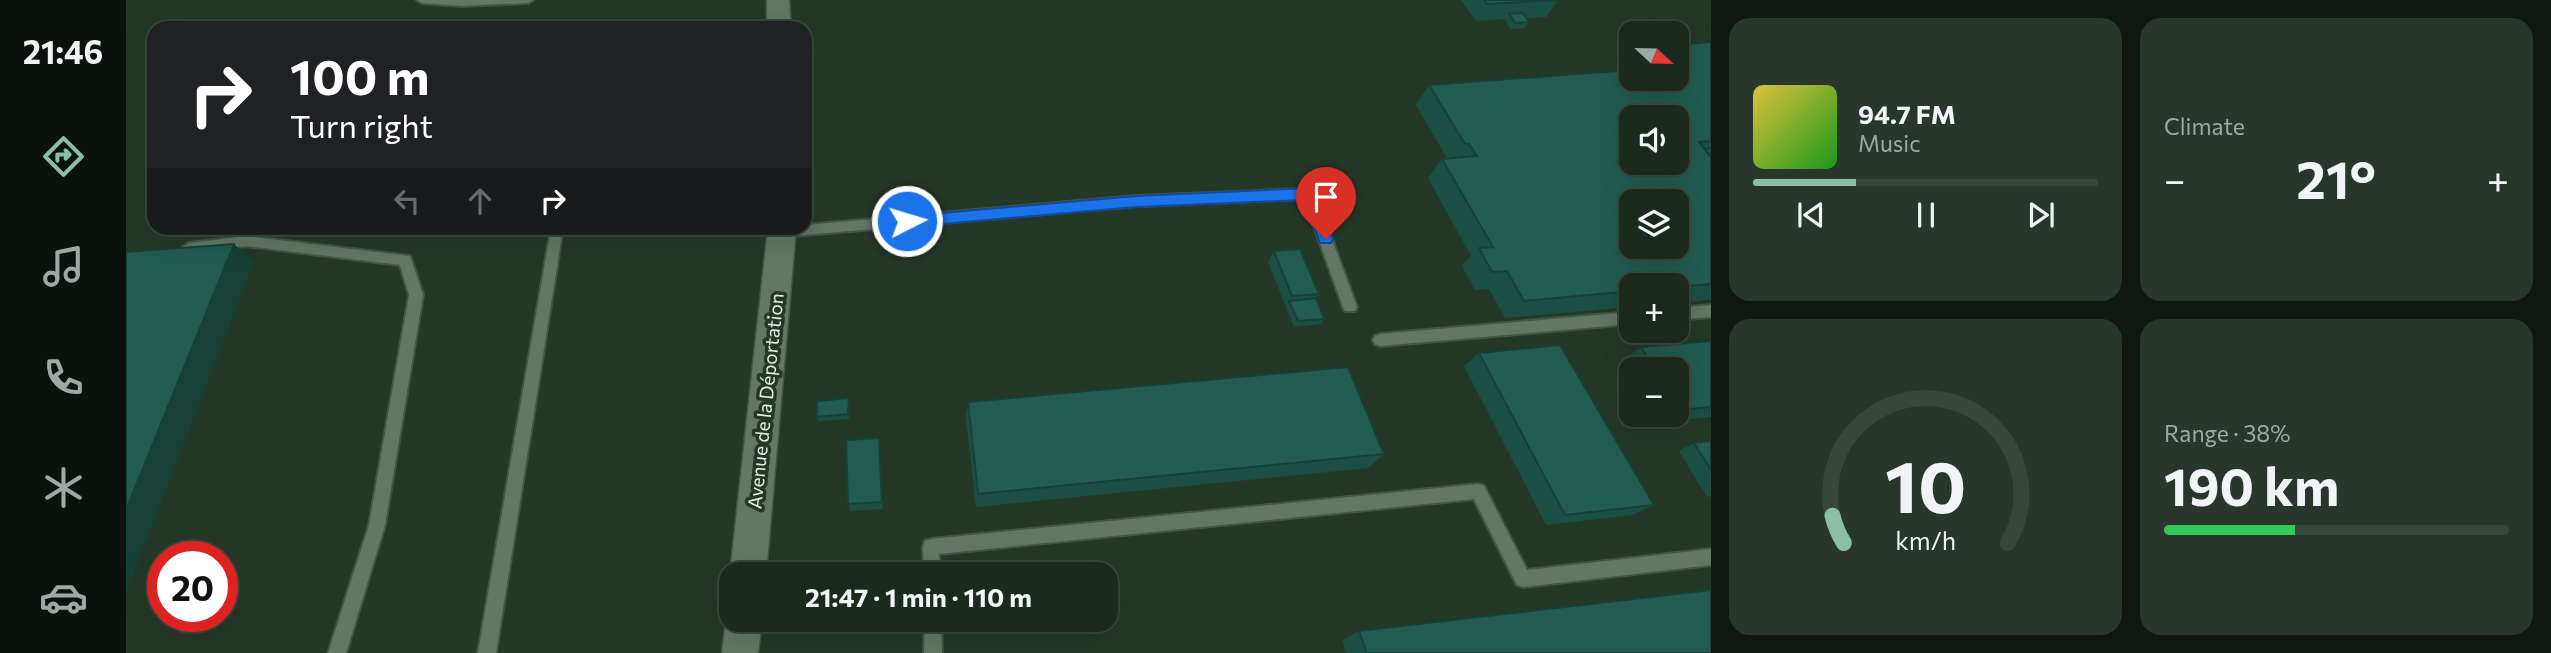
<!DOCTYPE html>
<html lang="en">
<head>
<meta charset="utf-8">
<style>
	:root { --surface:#1c2a1e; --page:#29362b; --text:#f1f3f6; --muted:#a0a7a4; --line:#3a463c; --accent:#8abfa5 }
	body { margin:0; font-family:Commissioner,sans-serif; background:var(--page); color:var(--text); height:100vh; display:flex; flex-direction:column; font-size:26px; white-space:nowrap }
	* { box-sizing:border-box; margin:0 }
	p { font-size:23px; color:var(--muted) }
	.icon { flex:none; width:38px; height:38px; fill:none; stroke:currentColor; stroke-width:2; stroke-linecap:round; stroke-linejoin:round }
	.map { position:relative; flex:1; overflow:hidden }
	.drawer { display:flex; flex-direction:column; gap:18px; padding:18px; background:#0f1710; width:840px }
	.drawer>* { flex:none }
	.banner { position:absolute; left:21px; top:21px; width:665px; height:214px; border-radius:21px; box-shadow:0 7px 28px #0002,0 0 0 2px var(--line); background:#202124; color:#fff; overflow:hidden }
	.needle { width:46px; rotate:112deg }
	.buttons { position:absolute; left:1493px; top:21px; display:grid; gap:14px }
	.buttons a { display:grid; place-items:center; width:70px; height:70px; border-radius:14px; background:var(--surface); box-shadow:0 7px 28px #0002,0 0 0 2px var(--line); font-size:35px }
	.speed { position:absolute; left:21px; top:541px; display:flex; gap:14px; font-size:35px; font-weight:700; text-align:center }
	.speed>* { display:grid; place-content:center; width:91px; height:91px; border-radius:50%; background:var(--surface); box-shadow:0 7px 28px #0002,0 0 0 2px var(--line); line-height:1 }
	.speed .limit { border:10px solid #d22; background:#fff; color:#111 }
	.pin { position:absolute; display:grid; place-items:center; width:60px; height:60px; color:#fff; margin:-72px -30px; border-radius:50% 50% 50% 0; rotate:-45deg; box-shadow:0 0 7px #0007 }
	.pin .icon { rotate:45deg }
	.me { position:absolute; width:77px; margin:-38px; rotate:85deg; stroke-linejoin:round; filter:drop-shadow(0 0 5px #0008) }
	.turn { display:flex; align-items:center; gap:24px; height:147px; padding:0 28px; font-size:32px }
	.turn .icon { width:91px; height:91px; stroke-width:2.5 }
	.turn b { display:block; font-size:49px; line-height:60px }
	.lanes { display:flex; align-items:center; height:66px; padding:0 28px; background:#0003; justify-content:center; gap:35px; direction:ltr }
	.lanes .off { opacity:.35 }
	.big { font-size:52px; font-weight:700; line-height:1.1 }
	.drawer .tile { flex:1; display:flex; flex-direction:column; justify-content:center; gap:10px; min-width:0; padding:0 24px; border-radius:21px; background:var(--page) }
	.drawer .dial { align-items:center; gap:0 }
	.dial svg { height:182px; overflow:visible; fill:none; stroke:var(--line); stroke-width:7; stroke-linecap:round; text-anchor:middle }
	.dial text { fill:var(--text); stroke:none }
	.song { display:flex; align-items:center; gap:21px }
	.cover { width:84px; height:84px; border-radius:10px; background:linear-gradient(135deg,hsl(50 70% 55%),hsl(120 70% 35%)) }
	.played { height:7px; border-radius:4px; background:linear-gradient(90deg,var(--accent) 30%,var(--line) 30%) }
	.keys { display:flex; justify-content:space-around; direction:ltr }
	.heat { display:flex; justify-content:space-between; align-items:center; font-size:38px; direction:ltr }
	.charge { height:10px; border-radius:5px; background:linear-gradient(90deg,#34c759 38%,var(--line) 0) }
	.drawer .tiles { flex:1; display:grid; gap:18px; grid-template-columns:repeat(2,1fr) }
	.trip { position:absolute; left:593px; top:562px; width:399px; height:70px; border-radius:21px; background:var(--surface); box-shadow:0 7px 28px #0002,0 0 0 2px var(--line); font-weight:700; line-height:70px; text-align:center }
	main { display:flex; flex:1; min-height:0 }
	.tab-bar { display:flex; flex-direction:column; width:126px; justify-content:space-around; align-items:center; background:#0b110c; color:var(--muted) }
	.tab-bar .icon { width:49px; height:49px }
	.tab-bar .active { color:var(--accent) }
	.tab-bar b { font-size:32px; color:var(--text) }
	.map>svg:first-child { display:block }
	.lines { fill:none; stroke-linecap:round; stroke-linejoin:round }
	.service-casing { stroke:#445447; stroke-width:4 }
	.minor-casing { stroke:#445447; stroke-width:3 }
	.service { fill:#627765; fill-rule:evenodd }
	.minor { fill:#627765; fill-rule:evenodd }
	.wall { fill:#1c4f44 }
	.shaded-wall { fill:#174037 }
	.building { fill:#215c4f; stroke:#174037; stroke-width:2; fill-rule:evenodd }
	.route { fill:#1a73e8; stroke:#114b97; stroke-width:2 }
	.labels { text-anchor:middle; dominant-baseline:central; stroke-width:7; stroke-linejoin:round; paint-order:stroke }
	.street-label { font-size:19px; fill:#e1ece2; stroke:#253828 }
</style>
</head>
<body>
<main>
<nav class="tab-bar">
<b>21:46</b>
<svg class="icon active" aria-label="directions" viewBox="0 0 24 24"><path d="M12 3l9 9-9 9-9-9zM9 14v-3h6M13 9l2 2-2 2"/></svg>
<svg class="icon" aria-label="music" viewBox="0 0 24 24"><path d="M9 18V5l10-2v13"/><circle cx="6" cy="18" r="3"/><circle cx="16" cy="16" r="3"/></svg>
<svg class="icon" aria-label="phone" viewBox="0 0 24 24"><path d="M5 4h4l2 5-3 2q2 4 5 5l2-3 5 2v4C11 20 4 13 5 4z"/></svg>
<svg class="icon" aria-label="climate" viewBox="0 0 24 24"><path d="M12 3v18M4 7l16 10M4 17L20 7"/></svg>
<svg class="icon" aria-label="car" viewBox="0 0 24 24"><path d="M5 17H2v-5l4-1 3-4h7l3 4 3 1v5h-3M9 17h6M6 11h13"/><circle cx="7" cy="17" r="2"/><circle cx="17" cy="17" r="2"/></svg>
</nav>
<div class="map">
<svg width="1585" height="653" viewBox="0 0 1585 653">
	<rect width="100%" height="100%" fill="#253828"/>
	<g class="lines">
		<defs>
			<g id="service">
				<path d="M291 0H407L402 3 335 6 296 3Z"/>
				<path d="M1183 189 1189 194 1231 307 1229 311H1219L1217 307 1178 199 1010 206 656 237 649 232 654 228H679V225L1010 196Z"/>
				<path d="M425 228H437L370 653H352Z"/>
				<path d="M120 236 284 256 297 295 259 525 220 653H202L243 525 283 295 274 265 120 246 63 253 56 248 63 243Z"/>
				<path d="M1585 305V317L1550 320V308Z"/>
				<path d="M1505 312V324L1254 346 1249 344 1247 340 1249 336 1254 334Z"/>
				<path d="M1352 484 1358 486 1401 570 1585 549V565L1397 587 1391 585 1348 499 813 554 814 574H798L797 547 799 541 805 539Z"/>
				<path d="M799 620H815L816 653H798Z"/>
			</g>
			<g id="minor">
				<path d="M641 0H663L665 28H641Z"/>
				<path d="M642 228H670L640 574H606V577L604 574Z"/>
				<path d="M605 607 606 620H636L632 653H596L600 620Z"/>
			</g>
		</defs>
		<!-- service casing -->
		<use href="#service" class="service-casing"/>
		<!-- minor casing -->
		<use href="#minor" class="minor-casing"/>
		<!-- service -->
		<use href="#service" class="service"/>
		<!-- minor -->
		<use href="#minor" class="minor"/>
	</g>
	<!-- wall -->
	<g class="wall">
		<path d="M1335 0H1432L1420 17 1401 18 1403 22 1399 28 1384 29 1379 19 1350 21Z"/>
		<path d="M1585 42V300L1550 303V285H1505V307L1379 318 1363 289 1349 290 1336 266 1345 256 1302 178 1316 159 1321 158 1290 105 1303 85 1550 79Z"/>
		<path d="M253 228H299L256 231Z"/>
		<path d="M1148 251 1193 294 1190 298 1198 319 1195 324 1168 327 1142 262Z"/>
		<path d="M1585 341V417L1534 422 1529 415H1550V369H1505V375L1496 361 1515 347Z"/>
		<path d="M1353 353 1528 505 1507 515 1420 525 1338 366Z"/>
		<path d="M723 398V419L692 421 691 417Z"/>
		<path d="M842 402 1258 454 1242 468 850 507 840 417Z"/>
		<path d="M753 438 757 509 724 511 722 504Z"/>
		<path d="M1585 441V496L1581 497 1553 451 1568 443Z"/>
		<path d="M1233 631 1585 653H1221L1216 640Z"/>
	</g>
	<!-- shaded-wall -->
	<path class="shaded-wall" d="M108 244 128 262 0 594V510Z"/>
	<!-- building -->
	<g class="building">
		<path d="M1358 0H1432L1361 4Z"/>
		<path d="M1397 13 1403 22 1389 23 1383 14Z"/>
		<path d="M1585 42V141L1573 142 1585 157V284L1550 287V285H1505V291L1398 301 1381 271 1366 272 1353 248 1367 247 1316 159 1351 156 1343 144H1339L1303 85 1505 70V79H1550V45ZM1505 117H1550V163H1505ZM1505 201H1550V247H1505Z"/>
		<path d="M1585 148V157L1579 149Z"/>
		<path d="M108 244 0 510V252Z"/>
		<path d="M1174 249 1193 294 1166 296 1148 251Z"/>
		<path d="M1190 298 1198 319 1172 321 1163 301Z"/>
		<path d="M1585 341V407L1554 410 1550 403V369H1529L1515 347Z"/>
		<path d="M1434 345 1528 505 1439 515 1353 353Z"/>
		<path d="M1222 367 1258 454 852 494 842 402Z"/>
		<path d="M723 398 722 414 691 417V401Z"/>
		<path d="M753 438 756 502 722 504 720 440Z"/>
		<path d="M1585 441V470L1568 443Z"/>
		<path d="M1585 590V653H1241L1233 631Z"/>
	</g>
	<!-- route -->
	<path class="route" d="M1183 188 1191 194 1207 239 1205 243H1194L1178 200 1010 207 781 227 774 221 781 216 1010 196Z"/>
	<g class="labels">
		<!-- street labels -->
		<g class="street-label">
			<text transform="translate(639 401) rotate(-84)">Avenue de la Déportation</text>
		</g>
	</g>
</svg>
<div class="buttons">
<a><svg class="needle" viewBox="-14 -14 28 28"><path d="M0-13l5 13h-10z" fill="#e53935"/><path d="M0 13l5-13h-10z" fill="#a0a7a4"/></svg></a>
<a><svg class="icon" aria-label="sound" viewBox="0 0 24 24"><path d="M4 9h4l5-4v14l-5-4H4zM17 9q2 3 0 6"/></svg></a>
<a><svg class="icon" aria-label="layers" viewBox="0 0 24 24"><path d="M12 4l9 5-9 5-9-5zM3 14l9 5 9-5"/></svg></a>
<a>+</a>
<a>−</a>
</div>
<div class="speed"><div class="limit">20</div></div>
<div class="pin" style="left:1200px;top:239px;background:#d93025"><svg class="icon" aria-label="arrive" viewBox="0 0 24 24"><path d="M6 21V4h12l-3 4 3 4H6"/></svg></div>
<svg class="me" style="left:781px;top:221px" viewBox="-20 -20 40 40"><circle r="17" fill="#1a73e8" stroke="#fff" stroke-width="3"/><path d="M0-11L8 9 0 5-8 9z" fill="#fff"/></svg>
<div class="trip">21:47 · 1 min · 110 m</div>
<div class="banner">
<div class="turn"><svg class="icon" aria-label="right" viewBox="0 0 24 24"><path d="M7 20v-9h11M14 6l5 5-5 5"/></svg><div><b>100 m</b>Turn right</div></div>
<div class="lanes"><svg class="icon off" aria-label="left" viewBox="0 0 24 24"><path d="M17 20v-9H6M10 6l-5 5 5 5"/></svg><svg class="icon off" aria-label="ahead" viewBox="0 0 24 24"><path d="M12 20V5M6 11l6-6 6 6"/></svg><svg class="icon" aria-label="right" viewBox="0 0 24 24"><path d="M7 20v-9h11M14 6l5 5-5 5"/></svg></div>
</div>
</div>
<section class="drawer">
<div class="tiles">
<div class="tile">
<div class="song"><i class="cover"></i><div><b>94.7 FM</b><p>Music</p></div></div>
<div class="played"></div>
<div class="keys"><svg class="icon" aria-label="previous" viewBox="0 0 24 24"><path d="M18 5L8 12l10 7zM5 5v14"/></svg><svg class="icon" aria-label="pause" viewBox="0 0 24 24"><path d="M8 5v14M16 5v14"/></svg><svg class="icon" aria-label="next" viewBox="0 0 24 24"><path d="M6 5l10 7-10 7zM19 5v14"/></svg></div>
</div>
<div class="tile"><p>Climate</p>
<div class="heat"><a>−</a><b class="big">21°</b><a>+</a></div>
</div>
<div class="tile dial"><svg viewBox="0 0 100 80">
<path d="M14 69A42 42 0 1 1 86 69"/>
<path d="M14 69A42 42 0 0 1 9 57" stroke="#8abfa5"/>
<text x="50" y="56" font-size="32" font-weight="700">10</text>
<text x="50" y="72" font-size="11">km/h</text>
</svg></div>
<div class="tile"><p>Range · 38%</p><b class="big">190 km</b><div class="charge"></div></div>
</div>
</section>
</main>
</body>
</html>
